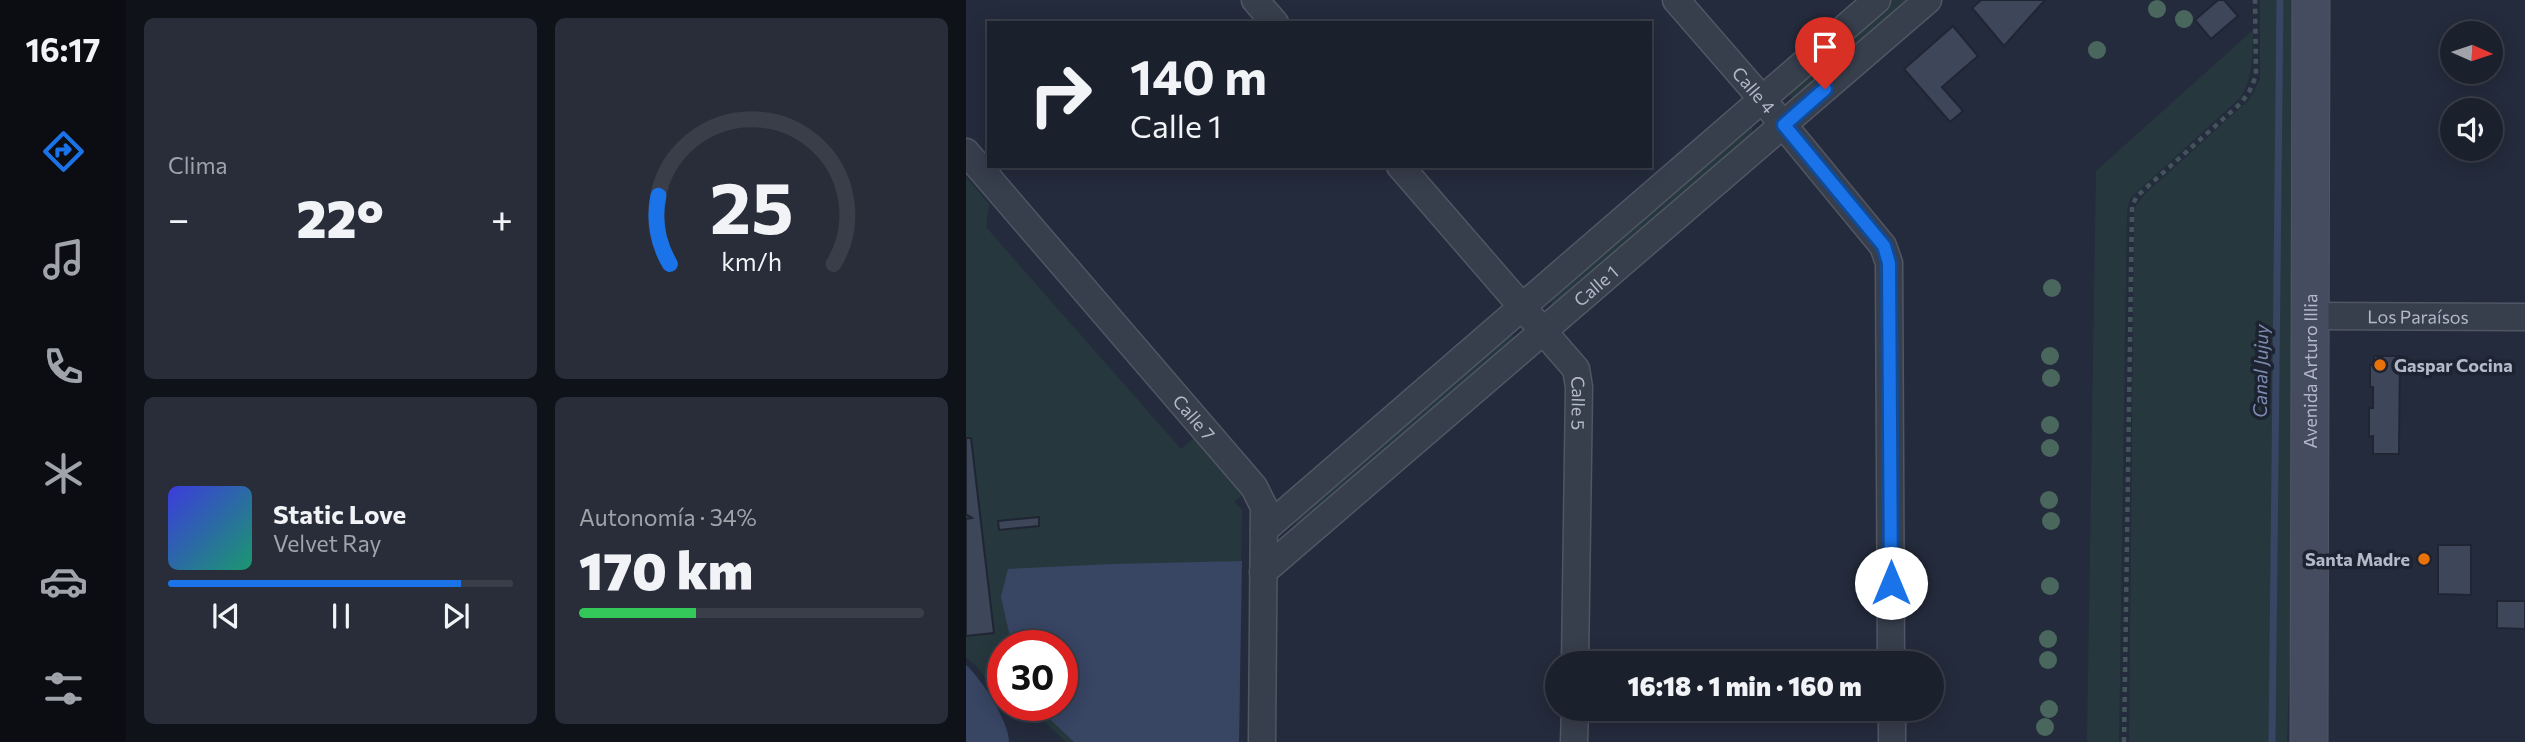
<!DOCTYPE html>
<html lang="es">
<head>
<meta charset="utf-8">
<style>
	:root { --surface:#1b202d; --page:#282d39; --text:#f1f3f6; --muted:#a0a3aa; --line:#393e49; --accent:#1a73e8 }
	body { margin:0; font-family:Commissioner,sans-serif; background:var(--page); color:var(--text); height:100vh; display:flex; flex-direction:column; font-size:26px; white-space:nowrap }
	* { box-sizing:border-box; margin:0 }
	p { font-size:23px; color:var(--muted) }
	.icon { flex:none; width:38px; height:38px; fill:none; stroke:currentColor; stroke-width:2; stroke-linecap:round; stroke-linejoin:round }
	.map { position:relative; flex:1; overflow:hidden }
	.sheet { display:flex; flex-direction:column; gap:18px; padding:18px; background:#0f1219; width:840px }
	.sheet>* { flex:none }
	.banner { position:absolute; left:21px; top:21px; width:665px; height:147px; border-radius:0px; box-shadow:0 4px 18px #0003,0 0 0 2px var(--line); background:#1b202d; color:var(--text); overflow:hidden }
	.needle { width:46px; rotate:93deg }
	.fabs { position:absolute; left:1474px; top:21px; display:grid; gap:14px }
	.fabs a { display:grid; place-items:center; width:63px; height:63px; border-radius:50%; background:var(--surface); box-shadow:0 4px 18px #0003,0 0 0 2px var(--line); font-size:35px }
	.speed { position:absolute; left:21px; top:630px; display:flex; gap:14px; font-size:35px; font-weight:700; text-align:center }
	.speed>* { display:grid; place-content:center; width:91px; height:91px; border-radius:50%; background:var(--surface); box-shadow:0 4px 18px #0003,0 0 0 2px var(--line); line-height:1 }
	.speed .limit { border:10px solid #d22; background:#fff; color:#111 }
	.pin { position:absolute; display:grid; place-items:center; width:60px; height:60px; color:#fff; margin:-72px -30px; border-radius:50% 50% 50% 0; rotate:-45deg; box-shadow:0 0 7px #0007 }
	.pin .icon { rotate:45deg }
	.me { position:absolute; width:77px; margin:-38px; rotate:0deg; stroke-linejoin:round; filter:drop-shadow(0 0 5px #0008) }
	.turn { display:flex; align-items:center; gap:24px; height:147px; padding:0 28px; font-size:32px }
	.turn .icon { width:91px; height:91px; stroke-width:2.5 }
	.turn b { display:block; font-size:49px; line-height:60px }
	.big { font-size:52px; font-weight:800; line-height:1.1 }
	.sheet .card { flex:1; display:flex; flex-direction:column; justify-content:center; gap:10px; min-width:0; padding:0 24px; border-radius:10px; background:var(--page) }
	.sheet .dial { align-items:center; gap:0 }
	.dial svg { height:182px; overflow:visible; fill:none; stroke:var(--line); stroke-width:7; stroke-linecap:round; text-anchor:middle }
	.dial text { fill:var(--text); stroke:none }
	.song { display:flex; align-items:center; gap:21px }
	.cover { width:84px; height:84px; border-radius:10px; background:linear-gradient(135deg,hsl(240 70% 55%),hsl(160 70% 35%)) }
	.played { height:7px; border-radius:4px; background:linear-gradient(90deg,var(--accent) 85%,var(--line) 85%) }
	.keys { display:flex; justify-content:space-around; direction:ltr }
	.heat { display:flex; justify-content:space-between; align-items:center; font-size:38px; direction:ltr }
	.charge { height:10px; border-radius:5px; background:linear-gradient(90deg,#34c759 34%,var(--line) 0) }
	.sheet .tiles { flex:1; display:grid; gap:18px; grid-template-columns:repeat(2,1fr) }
	.trip { position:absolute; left:579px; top:651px; width:399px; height:70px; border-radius:35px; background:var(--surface); box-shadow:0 4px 18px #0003,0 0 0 2px var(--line); font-weight:800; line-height:70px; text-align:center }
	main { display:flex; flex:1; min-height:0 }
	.tabs { display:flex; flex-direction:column; width:126px; justify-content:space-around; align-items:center; background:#0b0d12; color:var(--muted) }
	.tabs .icon { width:49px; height:49px }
	.tabs .active { color:var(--accent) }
	.tabs b { font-size:32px; color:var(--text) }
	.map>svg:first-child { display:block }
	.green { fill:#26383d }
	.water { fill:#384563 }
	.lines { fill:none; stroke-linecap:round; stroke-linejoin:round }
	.stream { stroke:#384563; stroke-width:7 }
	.building { fill:#3e4659; stroke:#1f2533; stroke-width:2 }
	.minor-casing { stroke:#505664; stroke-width:29 }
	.secondary-casing { stroke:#505664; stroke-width:39 }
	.path { stroke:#43555a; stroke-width:4.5; stroke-dasharray:5 5; stroke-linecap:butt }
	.minor { stroke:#373e4c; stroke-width:26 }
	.secondary { stroke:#464c5f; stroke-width:37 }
	.tree { fill:#4a675e }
	.route-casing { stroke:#114b97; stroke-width:18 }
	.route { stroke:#1a73e8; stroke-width:12 }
	.food-dot { fill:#e8710a; stroke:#1d2331; stroke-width:2.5 }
	.labels { text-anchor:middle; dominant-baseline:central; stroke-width:7; stroke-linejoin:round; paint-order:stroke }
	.street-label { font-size:18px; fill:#b3b9c8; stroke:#1d2331 }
	.poi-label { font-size:18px; font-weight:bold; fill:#b3b9c8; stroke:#1d2331; text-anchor:start }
	.water-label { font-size:19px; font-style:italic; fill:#7c8caf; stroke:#1d2331 }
</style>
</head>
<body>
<main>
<nav class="tabs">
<b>16:17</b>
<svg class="icon active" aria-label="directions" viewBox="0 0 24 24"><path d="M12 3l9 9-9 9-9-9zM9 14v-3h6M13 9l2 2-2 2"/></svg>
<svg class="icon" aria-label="music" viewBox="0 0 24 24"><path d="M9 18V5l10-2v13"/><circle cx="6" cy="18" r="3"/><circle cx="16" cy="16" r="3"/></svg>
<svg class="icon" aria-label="phone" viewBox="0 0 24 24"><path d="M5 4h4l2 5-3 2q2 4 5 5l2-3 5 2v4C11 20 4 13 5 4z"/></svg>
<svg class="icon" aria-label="climate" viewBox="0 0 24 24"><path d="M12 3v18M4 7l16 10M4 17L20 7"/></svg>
<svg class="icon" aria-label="car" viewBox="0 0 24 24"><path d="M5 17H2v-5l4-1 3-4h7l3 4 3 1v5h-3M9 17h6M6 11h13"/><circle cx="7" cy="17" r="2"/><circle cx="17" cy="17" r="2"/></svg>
<svg class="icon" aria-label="filters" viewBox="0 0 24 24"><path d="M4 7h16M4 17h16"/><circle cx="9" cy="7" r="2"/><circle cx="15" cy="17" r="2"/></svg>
</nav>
<section class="sheet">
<div class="tiles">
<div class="card"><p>Clima</p>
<div class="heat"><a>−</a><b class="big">22°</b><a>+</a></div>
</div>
<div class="card dial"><svg viewBox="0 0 100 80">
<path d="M14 69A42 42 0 1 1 86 69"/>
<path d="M14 69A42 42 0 0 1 9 39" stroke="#1a73e8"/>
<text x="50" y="56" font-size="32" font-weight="700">25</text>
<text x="50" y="72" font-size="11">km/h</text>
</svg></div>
<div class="card">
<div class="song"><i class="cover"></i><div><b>Static Love</b><p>Velvet Ray</p></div></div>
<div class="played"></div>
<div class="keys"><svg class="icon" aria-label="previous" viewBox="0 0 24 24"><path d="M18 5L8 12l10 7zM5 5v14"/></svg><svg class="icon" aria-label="pause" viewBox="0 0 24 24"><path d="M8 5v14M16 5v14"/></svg><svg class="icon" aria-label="next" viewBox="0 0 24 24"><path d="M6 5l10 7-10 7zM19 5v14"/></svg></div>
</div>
<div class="card"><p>Autonomía · 34%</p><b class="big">170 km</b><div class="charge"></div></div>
</div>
</section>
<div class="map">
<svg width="1559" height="742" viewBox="0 0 1559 742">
	<rect width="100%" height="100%" fill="#242b3c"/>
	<!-- green -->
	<g class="green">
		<path d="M922 0H943L834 96 826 98 822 93Z"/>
		<path d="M1294 0H1331L1325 622 1321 742H1163L1168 211 1171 204 1179 194 1284 99 1294 79Z"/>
		<path d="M1287 30C1286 55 1288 76 1274 98L1164 198 1161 211 1153 742H1121L1130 171Z"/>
		<path d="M780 128H786L787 136 592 304H587L583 300Z"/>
		<path d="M0 177 23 204 20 227 215 449 228 438 278 494 268 502 276 510 273 742H100L60 705H96V646H37V705H60L43 715 13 669 0 657Z"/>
		<path d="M544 333 549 338 332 529 330 521 333 514Z"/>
	</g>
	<!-- water -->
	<g class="water">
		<path d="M276 561 273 742H108L69 705H96V646H46L35 597 42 569 146 564Z"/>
		<path d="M0 665C15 678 43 722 43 742H0Z"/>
	</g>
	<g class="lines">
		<!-- stream -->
		<path class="stream" d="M1306 742 1314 0"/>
	</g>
	<!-- building -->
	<g class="building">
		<path d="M1015 0H1079L1038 46 1006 8Z"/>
		<path d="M1252 0H1258L1272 16 1245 39 1229 20Z"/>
		<path d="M987 26 1012 56 976 87 997 111 984 122 938 69Z"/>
		<path d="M1408 356H1434L1433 454H1407V436L1403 437V408H1407V387H1404V365H1408Z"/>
		<path d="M0 438H5L28 633 0 636V519L6 518 0 514Z"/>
		<path d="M73 517V526L33 530 32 521Z"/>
		<path d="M1472 545H1505V595L1472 594Z"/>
		<path d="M1531 601H1559V629L1531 628Z"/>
	</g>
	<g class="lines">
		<defs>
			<g id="minor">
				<path d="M289 0 309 23"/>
				<path id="s1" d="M710 0 796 99 917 246 923 263 925 663"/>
				<path id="s2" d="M0 152 288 487 298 507 296 742"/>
				<path id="s3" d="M434 166 610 369 613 387 609 663"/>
				<path id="s4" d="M1344 316 1559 317"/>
				<path d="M298 530 911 0"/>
				<path id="s5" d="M297 572 962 0"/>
				<path d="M926 709V742"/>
				<path d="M608 742 609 709"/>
			</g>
			<g id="secondary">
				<path id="s6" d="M1343 742 1345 0"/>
			</g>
		</defs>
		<!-- minor casing -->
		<use href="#minor" class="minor-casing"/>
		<!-- secondary casing -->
		<use href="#secondary" class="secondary-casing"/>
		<!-- path -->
		<path class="path" d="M1158 742 1166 206 1171 196 1275 103 1283 92 1290 76 1289 0"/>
		<!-- minor -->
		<use href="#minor" class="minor"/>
		<!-- secondary -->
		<use href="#secondary" class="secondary"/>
	</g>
	<!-- trees -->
	<g class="tree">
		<circle cx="1191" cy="9" r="9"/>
		<circle cx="1218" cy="19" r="9"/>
		<circle cx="1131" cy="50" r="9"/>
		<circle cx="1086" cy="288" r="9"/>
		<circle cx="1084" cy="356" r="9"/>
		<circle cx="1085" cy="378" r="9"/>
		<circle cx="1084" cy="425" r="9"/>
		<circle cx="1084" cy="448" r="9"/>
		<circle cx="1083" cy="500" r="9"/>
		<circle cx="1085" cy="521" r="9"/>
		<circle cx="1084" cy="586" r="9"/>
		<circle cx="1082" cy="639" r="9"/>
		<circle cx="1082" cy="660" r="9"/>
		<circle cx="1083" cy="709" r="9"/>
		<circle cx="1079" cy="727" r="9"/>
	</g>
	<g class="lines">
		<defs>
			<path id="route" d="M859 89 818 125 918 246 923 263 925 583"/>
		</defs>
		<!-- route casing -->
		<use href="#route" class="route-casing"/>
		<!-- route -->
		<use href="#route" class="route"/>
	</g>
	<!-- markers -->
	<g class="food-dot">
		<circle cx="1414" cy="365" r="7"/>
		<circle cx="1458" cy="559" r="7"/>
	</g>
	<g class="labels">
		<!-- street labels -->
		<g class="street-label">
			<text stroke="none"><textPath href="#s1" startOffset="119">Calle 4</textPath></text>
			<text stroke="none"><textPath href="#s5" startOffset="439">Calle 1</textPath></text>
			<text stroke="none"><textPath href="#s4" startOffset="108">Los Paraísos</textPath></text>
			<text stroke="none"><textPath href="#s6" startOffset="371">Avenida Arturo Illia</textPath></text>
			<text stroke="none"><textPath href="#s3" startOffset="303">Calle 5</textPath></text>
			<text stroke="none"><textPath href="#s2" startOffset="350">Calle 7</textPath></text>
		</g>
		<!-- poi labels -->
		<g class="poi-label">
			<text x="1428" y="365">Gaspar Cocina</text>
			<text x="1444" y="559" text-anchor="end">Santa Madre</text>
		</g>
		<!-- water labels -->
		<g class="water-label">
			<text transform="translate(1294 371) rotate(-89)">Canal Jujuy</text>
		</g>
	</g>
</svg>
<div class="fabs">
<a><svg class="needle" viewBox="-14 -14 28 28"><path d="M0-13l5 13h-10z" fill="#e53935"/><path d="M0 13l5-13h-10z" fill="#a0a3aa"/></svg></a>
<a><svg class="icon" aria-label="sound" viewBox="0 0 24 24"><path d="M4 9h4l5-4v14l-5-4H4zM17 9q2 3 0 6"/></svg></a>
</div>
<div class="speed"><div class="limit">30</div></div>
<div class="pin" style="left:859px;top:89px;background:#d93025"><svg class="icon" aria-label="arrive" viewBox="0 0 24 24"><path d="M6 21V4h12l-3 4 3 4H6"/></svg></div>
<svg class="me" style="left:925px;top:583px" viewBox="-20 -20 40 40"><circle r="19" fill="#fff"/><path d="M0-13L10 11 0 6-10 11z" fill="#1a73e8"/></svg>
<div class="trip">16:18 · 1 min · 160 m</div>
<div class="banner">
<div class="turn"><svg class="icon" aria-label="right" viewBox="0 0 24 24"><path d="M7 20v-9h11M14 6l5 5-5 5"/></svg><div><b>140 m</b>Calle 1</div></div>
</div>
</div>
</main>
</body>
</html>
